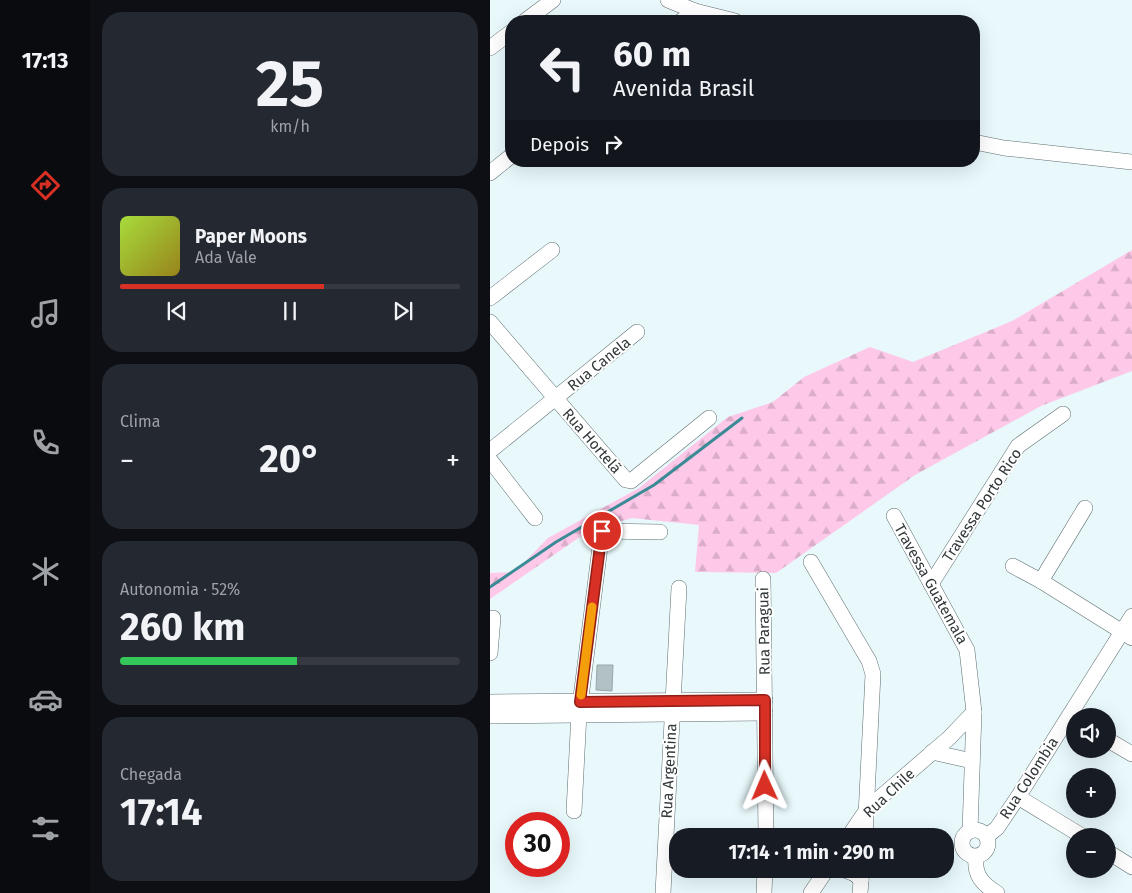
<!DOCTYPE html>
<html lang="pt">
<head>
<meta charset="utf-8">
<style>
	:root { --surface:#171b24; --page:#242831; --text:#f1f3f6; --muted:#9ea1a6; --line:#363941; --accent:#d93025 }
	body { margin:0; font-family:"Fira Sans",sans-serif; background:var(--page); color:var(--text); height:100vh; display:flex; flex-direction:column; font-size:19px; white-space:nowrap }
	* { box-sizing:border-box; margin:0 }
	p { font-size:16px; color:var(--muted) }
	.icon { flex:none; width:28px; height:28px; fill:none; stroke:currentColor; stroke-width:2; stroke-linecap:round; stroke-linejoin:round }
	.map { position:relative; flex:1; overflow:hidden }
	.sheet { display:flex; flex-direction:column; gap:12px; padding:12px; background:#0d0f14; width:400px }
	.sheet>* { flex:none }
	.top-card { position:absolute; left:15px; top:15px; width:475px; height:152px; border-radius:20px; box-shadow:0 5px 20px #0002; background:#171b24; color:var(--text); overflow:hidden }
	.fabs { position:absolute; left:576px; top:708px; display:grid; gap:10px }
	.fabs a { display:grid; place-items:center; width:50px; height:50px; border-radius:50%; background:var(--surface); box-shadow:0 5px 20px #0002; font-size:25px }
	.speed { position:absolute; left:15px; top:812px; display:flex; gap:10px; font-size:25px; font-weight:700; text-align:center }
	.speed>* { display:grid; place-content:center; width:65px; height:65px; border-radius:50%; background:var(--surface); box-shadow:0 5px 20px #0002; line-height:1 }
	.speed .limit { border:8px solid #d22; background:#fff; color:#111 }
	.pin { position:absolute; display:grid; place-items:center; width:42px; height:42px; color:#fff; margin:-21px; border:2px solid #fff; border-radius:50%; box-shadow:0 1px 5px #0007 }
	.me { position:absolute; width:55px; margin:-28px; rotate:359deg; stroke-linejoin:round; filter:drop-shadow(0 0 4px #0008) }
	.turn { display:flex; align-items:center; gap:18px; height:105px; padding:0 25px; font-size:22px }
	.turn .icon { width:65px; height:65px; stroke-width:2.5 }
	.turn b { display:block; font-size:35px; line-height:42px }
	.then { display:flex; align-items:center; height:48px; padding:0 25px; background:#0003; gap:10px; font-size:19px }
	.big { font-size:38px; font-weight:700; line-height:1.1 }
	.sheet .tile { flex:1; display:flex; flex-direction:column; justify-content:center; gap:8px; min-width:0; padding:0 18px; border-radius:20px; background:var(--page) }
	.sheet .dial { align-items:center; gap:0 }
	.dial b { font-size:65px; line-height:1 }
	.song { display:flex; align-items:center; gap:15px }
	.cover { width:60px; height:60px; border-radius:8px; background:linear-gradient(135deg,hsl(80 70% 55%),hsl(50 70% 35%)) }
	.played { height:5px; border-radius:2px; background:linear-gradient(90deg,var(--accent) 60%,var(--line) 60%) }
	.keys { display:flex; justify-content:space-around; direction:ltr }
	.heat { display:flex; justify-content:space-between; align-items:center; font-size:28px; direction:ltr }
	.charge { height:8px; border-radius:4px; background:linear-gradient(90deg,#34c759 52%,var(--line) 0) }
	.trip { position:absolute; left:179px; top:828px; width:285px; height:50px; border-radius:20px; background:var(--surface); box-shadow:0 5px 20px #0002; font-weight:700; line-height:50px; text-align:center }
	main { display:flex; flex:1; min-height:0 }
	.tab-bar { display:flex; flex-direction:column; width:90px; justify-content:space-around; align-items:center; background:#090b0e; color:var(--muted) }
	.tab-bar .icon { width:35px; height:35px }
	.tab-bar .on { color:var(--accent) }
	.tab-bar b { font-size:22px; color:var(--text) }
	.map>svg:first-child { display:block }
	.forest { fill:url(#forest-firs) }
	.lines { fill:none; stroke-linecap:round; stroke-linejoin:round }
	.stream { stroke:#3b8b96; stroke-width:3 }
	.building { fill:#b2c2c4; stroke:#97a6a8 }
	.minor-casing { stroke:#5f6e70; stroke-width:16 }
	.minor { stroke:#fff; stroke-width:15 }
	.route-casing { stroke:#8d1f18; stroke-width:12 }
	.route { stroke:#d93025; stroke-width:9 }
	.slow { stroke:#f59e0b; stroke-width:9 }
	.labels { text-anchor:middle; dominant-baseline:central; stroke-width:4; stroke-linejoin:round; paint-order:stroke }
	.street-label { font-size:15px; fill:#313839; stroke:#fff }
</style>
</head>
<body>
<main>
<nav class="tab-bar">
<b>17:13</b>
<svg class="icon on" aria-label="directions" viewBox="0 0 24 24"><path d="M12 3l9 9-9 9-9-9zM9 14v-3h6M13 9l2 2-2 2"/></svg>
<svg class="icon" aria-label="music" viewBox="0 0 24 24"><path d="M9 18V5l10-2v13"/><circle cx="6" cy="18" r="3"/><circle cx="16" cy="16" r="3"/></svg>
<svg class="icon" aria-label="phone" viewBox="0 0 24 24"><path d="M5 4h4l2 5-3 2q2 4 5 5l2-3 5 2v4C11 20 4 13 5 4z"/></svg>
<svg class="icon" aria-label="climate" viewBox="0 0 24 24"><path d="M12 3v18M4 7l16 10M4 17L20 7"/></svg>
<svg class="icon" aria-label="car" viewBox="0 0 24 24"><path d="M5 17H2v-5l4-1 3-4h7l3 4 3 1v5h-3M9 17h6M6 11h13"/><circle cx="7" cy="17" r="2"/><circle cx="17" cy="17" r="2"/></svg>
<svg class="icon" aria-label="filters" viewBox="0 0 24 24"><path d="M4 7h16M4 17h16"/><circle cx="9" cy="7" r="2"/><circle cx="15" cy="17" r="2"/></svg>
</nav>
<section class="sheet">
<div class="tile dial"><b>25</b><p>km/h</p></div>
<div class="tile">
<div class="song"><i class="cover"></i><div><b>Paper Moons</b><p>Ada Vale</p></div></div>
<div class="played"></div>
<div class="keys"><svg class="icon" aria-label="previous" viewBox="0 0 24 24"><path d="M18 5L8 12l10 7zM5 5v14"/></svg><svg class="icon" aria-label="pause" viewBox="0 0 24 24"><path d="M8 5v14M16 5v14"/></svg><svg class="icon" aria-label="next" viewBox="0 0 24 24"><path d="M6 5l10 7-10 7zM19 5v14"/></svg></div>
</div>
<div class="tile"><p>Clima</p>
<div class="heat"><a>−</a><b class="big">20°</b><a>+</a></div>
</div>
<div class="tile"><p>Autonomia · 52%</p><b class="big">260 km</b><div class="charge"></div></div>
<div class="tile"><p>Chegada</p><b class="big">17:14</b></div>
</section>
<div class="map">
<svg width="642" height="893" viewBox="0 0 642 893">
	<defs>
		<pattern id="forest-firs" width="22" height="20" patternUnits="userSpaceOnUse" patternTransform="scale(1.25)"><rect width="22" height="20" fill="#fec8e9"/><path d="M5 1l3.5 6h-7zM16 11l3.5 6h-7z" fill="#daadc9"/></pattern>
	</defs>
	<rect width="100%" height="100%" fill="#e8f8fb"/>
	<!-- forest -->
	<path class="forest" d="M642 250V371L551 406 425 475 286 573 205 572 209 525 142 518 100 530 0 599V573L25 572 58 538 149 488 238 417 283 402 314 377 380 347 423 362 522 321Z"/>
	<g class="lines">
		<!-- stream -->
		<path class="stream" d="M0 587 66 542 164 485 252 418"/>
	</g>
	<!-- building -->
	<path class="building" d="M107 665H123L122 691 106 690Z"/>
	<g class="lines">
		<defs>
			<g id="minor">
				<path d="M178 0 205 11 245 21"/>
				<path d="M35 21 63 0"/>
				<path d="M191 21 205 11"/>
				<path d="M0 48 21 32"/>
				<path d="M484 142 514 148 642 162"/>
				<path d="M0 173 21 156"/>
				<path d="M0 298 62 250"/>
				<path d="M0 322 136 480 141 481 219 418"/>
				<path d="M0 451 147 332"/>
				<path d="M0 460 45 518"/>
				<path d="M404 516 477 650 484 712 480 831"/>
				<path d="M321 562 379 661 383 674 375 836"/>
				<path d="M523 566 551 581 642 638"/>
				<path d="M273 579 276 836"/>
				<path d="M551 581 595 508"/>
				<path d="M441 584 528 446 573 414"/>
				<path d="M0 653 3 618"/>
				<path d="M0 702 275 700"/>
				<path d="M0 716 275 713"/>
				<path d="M618 740 642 754"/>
				<path d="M442 752 482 761"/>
				<path d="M528 797 592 836"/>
				<path d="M84 811 89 713 112 531 170 532"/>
				<circle cx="485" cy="843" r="13"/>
				<path d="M359 836 378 808 459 738 484 712"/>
				<path d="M497 836 507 828 528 797 642 616"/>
				<path d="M618 852 642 867"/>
				<path d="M486 857C484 875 492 884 507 893"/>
				<path d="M352 869 365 874 371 880"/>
				<path d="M173 893 189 588"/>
				<path d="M274 893 275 869"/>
				<path d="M321 893 337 869"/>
				<path d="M370 893 372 869"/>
			</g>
		</defs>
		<!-- minor casing -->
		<use href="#minor" class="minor-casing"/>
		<!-- minor -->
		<use href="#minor" class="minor"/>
	</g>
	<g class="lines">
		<defs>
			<path id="route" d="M112 531 90 702 275 700V786"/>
		</defs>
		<!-- route casing -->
		<use href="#route" class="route-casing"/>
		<!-- route -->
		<use href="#route" class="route"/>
		<!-- slow -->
		<path class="slow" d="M91 695 102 607"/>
	</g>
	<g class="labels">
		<!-- street labels -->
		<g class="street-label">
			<text transform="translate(109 364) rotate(-39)">Rua Canela</text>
			<text transform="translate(102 441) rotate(49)">Rua Hortelã</text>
			<text transform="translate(492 505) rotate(-57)">Travessa Porto Rico</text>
			<text transform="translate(441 584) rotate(61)">Travessa Guatemala</text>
			<text transform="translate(274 631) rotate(-91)">Rua Paraguai</text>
			<text transform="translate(179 771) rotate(-87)">Rua Argentina</text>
			<text transform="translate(539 778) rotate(-57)">Rua Colombia</text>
			<text transform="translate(399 793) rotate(-43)">Rua Chile</text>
		</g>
	</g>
</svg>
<div class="fabs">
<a><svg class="icon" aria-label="sound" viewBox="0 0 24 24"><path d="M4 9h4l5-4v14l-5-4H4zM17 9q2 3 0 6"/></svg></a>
<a>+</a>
<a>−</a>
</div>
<div class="speed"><div class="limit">30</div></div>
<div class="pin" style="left:112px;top:531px;background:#d93025"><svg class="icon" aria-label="arrive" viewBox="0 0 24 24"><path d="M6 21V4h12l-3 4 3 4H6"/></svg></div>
<svg class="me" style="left:275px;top:786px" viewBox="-20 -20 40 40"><path d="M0-17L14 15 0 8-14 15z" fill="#d93025" stroke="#fff" stroke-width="4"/></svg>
<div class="trip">17:14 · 1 min · 290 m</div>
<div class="top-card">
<div class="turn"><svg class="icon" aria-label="left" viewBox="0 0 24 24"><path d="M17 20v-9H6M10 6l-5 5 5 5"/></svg><div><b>60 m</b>Avenida Brasil</div></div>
<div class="then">Depois<svg class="icon" aria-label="right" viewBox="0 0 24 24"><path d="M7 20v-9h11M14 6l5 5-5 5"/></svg></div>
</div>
</div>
</main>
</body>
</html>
